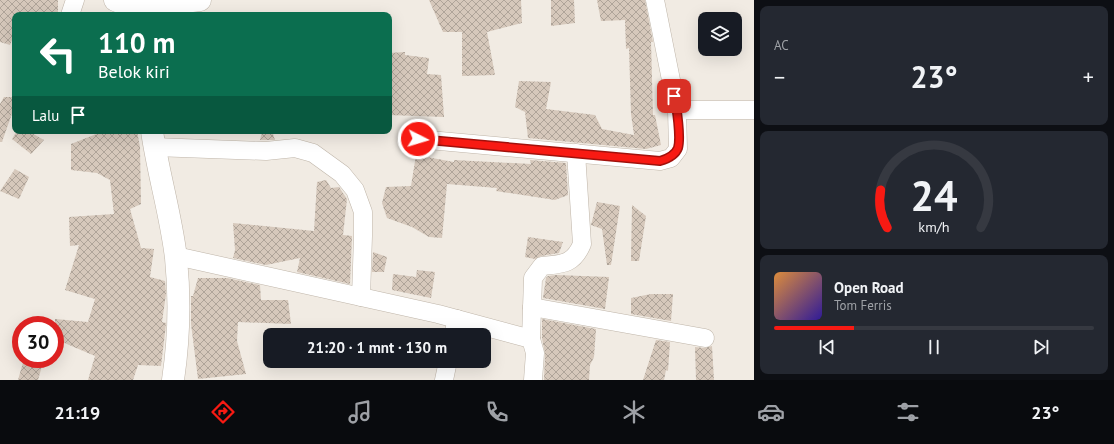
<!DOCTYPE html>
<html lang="id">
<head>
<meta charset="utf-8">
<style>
	:root { --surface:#171b24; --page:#242831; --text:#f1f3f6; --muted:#9ea1a6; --line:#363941; --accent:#f81a13 }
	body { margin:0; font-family:"PT Sans",sans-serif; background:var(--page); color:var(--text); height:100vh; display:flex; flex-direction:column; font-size:15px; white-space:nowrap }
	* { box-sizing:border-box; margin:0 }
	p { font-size:13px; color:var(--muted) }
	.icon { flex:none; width:22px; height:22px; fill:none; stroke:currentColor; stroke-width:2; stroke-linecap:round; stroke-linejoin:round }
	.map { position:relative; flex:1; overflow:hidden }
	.panel { display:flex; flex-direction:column; gap:6px; padding:6px; background:#0d0f14; width:360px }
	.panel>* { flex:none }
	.guide { position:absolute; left:12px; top:12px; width:380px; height:122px; border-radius:8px; box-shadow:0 4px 16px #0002; background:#0b6e4f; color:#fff; overflow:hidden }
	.tools { position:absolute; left:698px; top:12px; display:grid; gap:8px }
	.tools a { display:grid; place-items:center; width:44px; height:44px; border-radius:8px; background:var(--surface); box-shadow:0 4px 16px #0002; font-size:20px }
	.speed { position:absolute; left:12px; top:316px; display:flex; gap:8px; font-size:20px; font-weight:700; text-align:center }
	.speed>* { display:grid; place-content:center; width:52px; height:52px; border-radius:50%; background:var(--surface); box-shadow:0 4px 16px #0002; line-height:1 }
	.speed .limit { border:6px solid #d22; background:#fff; color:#111 }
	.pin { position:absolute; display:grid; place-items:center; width:34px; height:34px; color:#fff; margin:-17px; border-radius:8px; box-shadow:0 2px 6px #0006 }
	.me { position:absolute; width:44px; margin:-22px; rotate:95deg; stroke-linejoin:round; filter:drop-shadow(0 0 3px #0008) }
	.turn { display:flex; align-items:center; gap:14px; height:84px; padding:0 20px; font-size:18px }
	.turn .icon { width:52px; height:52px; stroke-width:2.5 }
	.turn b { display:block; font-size:28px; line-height:34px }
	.then { display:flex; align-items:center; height:38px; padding:0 20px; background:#0003; gap:8px; font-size:15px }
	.big { font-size:30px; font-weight:700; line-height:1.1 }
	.panel .tile { flex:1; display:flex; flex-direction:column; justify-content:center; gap:6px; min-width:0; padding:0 14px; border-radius:8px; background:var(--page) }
	.panel .dial { align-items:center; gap:0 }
	.dial svg { height:104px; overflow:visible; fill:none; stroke:var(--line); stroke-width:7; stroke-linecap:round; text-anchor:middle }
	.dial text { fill:var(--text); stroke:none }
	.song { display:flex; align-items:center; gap:12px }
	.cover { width:48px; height:48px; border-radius:6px; background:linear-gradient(135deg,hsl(30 70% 55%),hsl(250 70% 35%)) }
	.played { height:4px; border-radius:2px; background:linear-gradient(90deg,var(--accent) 25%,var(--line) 25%) }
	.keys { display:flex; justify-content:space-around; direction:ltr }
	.heat { display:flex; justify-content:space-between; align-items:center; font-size:22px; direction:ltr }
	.trip { position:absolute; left:263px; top:328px; width:228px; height:40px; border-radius:8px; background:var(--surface); box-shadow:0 4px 16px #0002; font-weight:700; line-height:40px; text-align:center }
	.menu { display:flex; height:64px; justify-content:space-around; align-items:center; background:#090b0e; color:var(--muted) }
	.menu .icon { width:28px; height:28px }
	.menu .active { color:var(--accent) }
	.menu b { font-size:18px; color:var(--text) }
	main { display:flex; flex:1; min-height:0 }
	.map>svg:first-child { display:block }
	.building { fill:url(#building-cross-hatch) }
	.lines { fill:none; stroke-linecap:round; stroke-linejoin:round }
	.minor-casing { stroke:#bfb5a9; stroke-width:19 }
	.tertiary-casing { stroke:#bfb5a9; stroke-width:23 }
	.minor { stroke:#fff; stroke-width:18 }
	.tertiary { stroke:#fff; stroke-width:22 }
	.route-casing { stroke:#a1110c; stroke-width:10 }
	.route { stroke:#f81a13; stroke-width:7 }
</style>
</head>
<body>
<main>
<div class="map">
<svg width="754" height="380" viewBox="0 0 754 380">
	<defs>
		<pattern id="building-cross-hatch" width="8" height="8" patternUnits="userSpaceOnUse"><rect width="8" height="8" fill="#d6c8bb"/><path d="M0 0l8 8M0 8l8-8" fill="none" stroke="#afa499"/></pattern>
	</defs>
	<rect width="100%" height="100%" fill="#f1ebe3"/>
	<!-- building -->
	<g class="building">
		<path d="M0 0H58V15H15V33L10 45 0 42Z"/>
		<path d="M429 0H521L522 23 487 32 495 75 462 76V32H443Z"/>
		<path d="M551 0H574L575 23 551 26Z"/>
		<path d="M597 0H645L653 42H651L653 115H655L661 145 646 149 528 138 525 112 515 107 519 81 551 82 546 109 595 115 602 129 634 135 631 114 629 48 626 49 625 20 601 21Z"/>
		<path d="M405 52V55L429 58 427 74 441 75 444 117 389 115V53Z"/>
		<path d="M4 97H15V105L2 142H0V104Z"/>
		<path d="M17 131H28L44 140 31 154 12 139Z"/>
		<path d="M104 131H137L140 147 141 204 130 209 141 248 154 249 150 277 165 281 166 294 162 322 166 323 165 333 161 366 138 365 133 380H88L95 356 55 339V319L88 322 95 299 65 290 79 245 70 246 69 217 114 214 110 180 97 173 71 170V144Z"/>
		<path d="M262 131H272L275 140H260Z"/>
		<path d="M416 155 454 162V160L531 164 530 160 566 163 568 195 555 200 496 191 497 188 447 184 442 238 429 237 412 227 387 218 382 203 386 187 411 186Z"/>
		<path d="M15 169 29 177 19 199 0 191Z"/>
		<path d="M326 180 331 188 339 187 347 199 343 235 352 236 350 284 297 272 300 258 266 265 233 258 235 250 233 223 314 231 317 182Z"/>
		<path d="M597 202 620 206 611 265H607L602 229 591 225Z"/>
		<path d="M632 205 646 216 639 261H631Z"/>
		<path d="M528 237 563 242 559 253 541 256 535 259 525 257Z"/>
		<path d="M373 252 387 257 384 272H372Z"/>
		<path d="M417 270 435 272 431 298 392 290 393 274 416 277Z"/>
		<path d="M556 275 609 277 605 309 543 298 546 278 548 276Z"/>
		<path d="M198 278H227L260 285 261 300H288L291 324 238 322 237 341 246 374 198 379 191 324V296H193Z"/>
		<path d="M651 294H673L671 321 631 314V298Z"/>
		<path d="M542 319 596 329 594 357 590 365 589 380H544L545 354 542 338Z"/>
		<path d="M656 340 670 342 668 371 666 370 664 380H643Z"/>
		<path d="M712 346 714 380H696L695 347 704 348Z"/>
		<path d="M24 359H44L38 380H18Z"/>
	</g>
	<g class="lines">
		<defs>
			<g id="minor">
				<path d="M70 15 75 0"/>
				<path d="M677 110H754"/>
				<path d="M418 139 660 161 671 158 678 149 677 110 655 0"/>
				<path d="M154 147 266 151 295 148 313 153 342 174 355 190 363 212V236L361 297"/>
				<path d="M176 256 438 314 531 339 535 353 533 380"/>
				<path d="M532 307 705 338"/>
				<path d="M453 335 457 319"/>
				<path d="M531 339 533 278 542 266C562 264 573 265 582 244L576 153"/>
				<path d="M444 380 448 361"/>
			</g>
			<g id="tertiary">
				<path d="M115 0 134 8 200 0"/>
				<path d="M152 131C158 173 171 215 176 258 180 298 179 340 173 380"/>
			</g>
		</defs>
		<!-- minor casing -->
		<use href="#minor" class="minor-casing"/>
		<!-- tertiary casing -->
		<use href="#tertiary" class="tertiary-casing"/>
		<!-- minor -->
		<use href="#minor" class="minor"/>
		<!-- tertiary -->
		<use href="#tertiary" class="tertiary"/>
	</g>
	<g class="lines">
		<defs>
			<path id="route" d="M418 139 660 161C667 159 675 156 678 148 681 138 677 108 674 96"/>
		</defs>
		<!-- route casing -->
		<use href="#route" class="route-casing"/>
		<!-- route -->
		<use href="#route" class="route"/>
	</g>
</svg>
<div class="tools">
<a><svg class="icon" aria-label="layers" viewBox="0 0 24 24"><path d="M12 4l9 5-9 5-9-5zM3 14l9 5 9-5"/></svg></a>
</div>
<div class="speed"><div class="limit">30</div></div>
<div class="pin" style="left:674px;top:96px;background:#d93025"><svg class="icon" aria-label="arrive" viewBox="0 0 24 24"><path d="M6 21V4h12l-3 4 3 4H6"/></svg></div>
<svg class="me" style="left:418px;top:139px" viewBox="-20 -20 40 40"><circle r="17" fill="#f81a13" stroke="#fff" stroke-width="3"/><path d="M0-11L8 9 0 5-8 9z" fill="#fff"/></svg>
<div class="trip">21:20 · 1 mnt · 130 m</div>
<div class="guide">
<div class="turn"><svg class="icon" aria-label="left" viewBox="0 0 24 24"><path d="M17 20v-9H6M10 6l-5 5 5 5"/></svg><div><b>110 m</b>Belok kiri</div></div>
<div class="then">Lalu<svg class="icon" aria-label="arrive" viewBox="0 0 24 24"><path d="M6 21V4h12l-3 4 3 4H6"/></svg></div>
</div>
</div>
<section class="panel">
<div class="tile"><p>AC</p>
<div class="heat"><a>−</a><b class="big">23°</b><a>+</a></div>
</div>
<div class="tile dial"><svg viewBox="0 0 100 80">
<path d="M14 69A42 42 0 1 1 86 69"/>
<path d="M14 69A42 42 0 0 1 9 40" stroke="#f81a13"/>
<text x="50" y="56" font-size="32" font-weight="700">24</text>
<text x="50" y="72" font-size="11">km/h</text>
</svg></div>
<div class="tile">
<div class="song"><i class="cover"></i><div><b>Open Road</b><p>Tom Ferris</p></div></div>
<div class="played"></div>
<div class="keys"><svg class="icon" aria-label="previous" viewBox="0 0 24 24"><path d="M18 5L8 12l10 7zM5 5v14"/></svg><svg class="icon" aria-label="pause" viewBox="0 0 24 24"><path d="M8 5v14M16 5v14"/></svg><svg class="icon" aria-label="next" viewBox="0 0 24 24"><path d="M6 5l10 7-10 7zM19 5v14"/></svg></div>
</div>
</section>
</main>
<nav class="menu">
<b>21:19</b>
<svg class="icon active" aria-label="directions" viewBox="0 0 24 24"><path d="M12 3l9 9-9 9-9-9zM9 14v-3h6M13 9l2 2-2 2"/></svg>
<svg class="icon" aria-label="music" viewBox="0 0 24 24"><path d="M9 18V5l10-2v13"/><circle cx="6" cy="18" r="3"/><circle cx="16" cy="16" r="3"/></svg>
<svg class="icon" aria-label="phone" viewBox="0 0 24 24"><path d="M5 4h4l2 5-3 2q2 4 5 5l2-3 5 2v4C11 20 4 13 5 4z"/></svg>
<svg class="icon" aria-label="climate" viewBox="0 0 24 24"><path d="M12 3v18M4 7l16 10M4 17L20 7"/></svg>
<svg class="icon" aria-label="car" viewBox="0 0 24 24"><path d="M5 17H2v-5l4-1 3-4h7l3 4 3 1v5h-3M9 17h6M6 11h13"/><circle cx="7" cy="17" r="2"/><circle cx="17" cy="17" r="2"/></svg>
<svg class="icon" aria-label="filters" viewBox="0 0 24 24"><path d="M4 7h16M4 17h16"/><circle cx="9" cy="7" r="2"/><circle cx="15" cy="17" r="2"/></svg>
<b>23°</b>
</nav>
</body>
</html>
